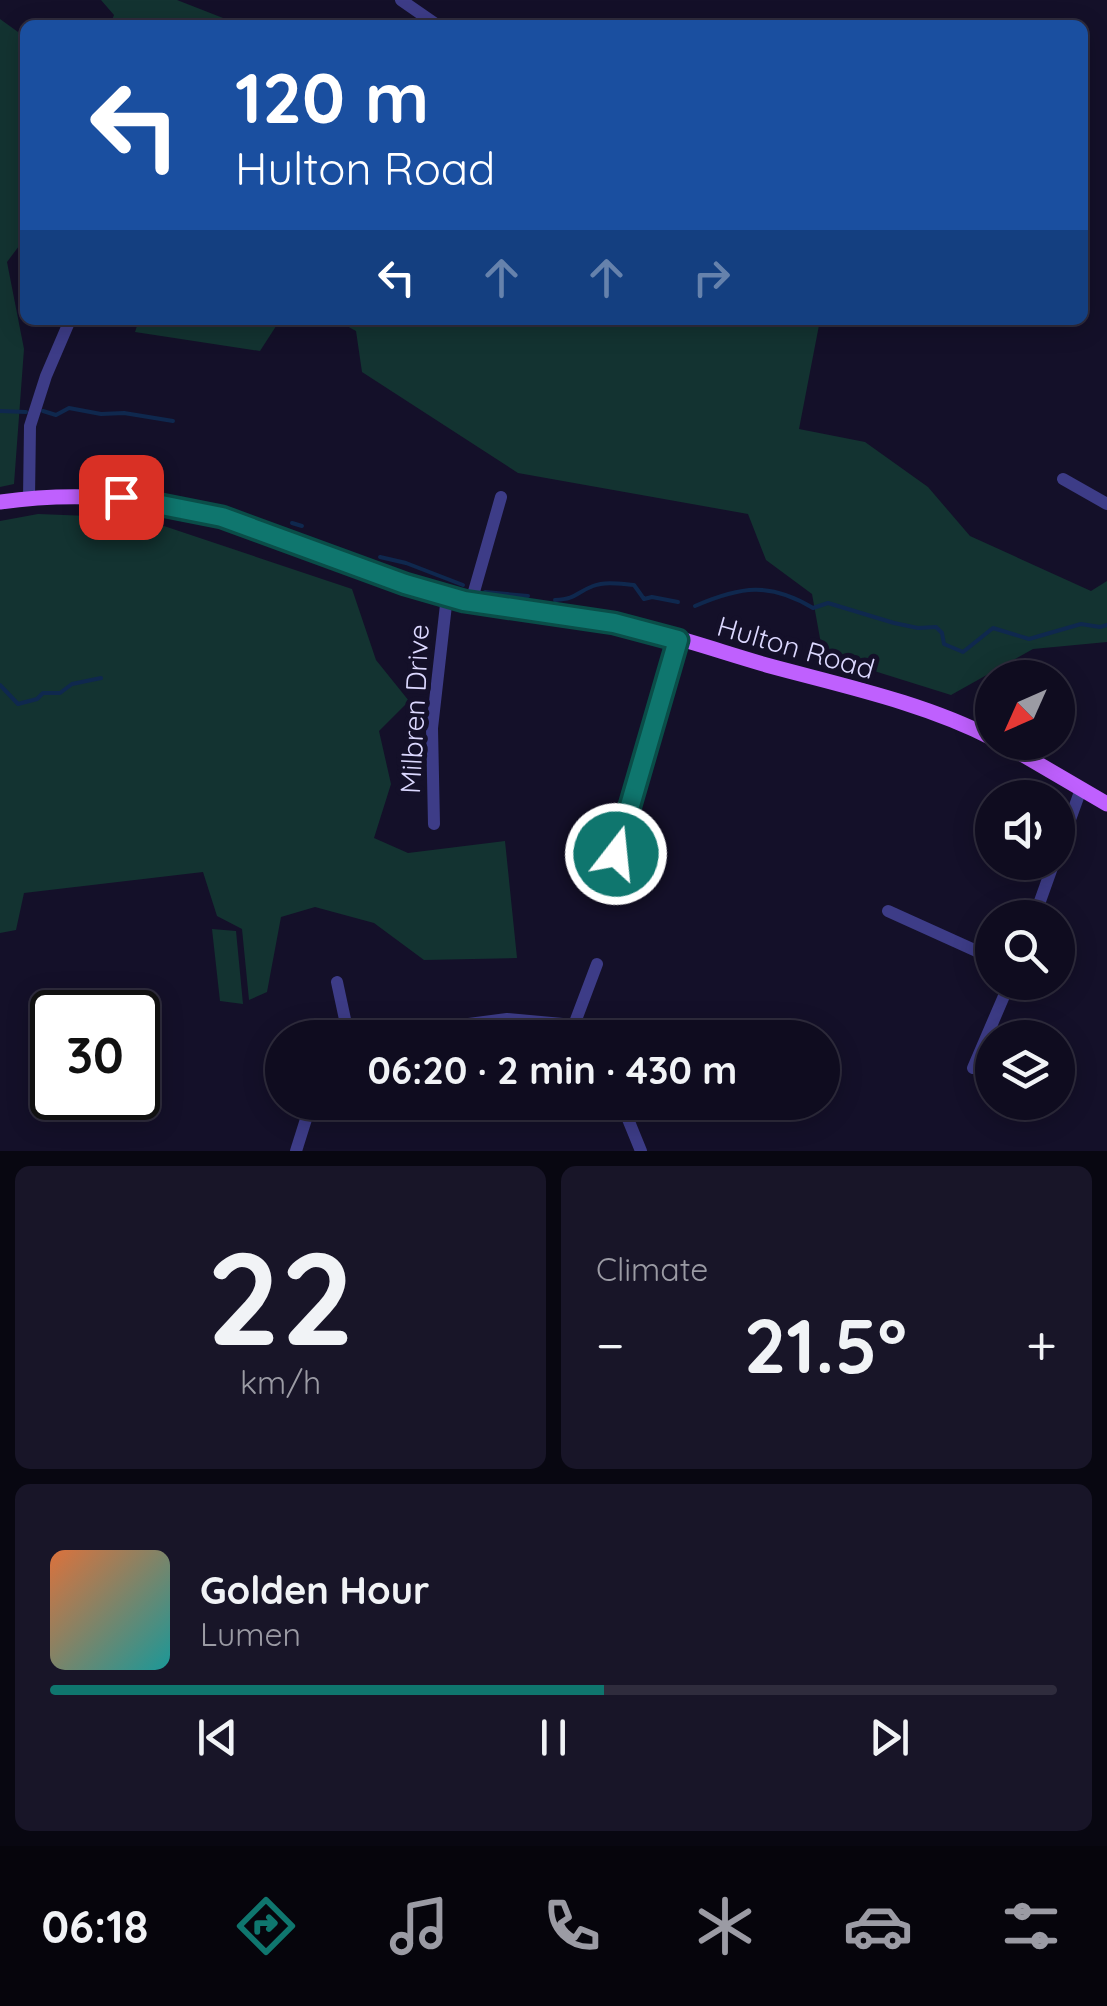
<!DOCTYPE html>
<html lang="en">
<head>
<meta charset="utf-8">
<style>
	:root { --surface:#0f0c1f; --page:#181528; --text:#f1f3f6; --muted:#9b9ba4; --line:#2f2c3d; --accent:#0f766e }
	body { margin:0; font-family:Quicksand,sans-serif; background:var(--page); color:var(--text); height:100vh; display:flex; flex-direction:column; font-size:38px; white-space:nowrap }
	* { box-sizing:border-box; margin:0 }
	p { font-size:32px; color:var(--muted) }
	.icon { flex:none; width:55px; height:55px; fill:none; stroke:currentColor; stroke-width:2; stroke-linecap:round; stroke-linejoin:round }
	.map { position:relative; height:1151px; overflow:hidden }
	.sheet { display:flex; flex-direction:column; gap:15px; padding:15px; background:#080711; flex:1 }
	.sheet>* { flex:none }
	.hud { position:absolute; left:20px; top:20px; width:1068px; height:305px; border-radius:15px; box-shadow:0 5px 25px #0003,0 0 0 2px var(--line); background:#1a4fa0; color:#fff; overflow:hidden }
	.needle { width:65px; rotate:225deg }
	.tools { position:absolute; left:975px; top:660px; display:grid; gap:20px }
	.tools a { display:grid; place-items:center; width:100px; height:100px; border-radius:50%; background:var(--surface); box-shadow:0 5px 25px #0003,0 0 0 2px var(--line); font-size:50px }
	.speed { position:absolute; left:30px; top:990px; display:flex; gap:20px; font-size:50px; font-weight:700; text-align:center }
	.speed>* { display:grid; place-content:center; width:130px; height:130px; border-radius:50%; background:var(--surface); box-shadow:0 5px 25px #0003,0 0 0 2px var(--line); line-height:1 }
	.speed .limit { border:5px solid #111; border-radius:15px; background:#fff; color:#111 }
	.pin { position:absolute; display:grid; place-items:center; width:85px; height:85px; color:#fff; margin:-42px; border-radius:20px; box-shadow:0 5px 15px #0006 }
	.me { position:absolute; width:110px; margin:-55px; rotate:16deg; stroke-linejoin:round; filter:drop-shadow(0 0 8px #0008) }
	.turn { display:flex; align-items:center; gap:35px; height:210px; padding:0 50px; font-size:45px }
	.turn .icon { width:130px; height:130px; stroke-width:2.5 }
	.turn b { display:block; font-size:70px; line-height:85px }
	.lanes { display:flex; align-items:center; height:95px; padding:0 50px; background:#0003; justify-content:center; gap:50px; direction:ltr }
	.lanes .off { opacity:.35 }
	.big { font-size:75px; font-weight:700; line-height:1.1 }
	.sheet .tile { flex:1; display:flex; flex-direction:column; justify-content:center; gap:15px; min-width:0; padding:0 35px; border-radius:15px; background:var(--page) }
	.sheet .dial { align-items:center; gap:0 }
	.dial b { font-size:130px; line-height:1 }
	.song { display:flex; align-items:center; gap:30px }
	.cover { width:120px; height:120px; border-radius:15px; background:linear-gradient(135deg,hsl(20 70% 55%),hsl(180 70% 35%)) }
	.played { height:10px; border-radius:5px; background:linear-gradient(90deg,var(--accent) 55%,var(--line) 55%) }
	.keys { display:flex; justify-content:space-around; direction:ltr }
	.heat { display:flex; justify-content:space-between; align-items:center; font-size:55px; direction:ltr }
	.sheet .tiles { flex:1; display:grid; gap:15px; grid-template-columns:1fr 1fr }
	.tile:last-child { grid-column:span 2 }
	.trip { position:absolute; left:265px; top:1020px; width:575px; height:100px; border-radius:50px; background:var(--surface); box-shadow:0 5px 25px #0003,0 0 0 2px var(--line); font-weight:700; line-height:100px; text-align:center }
	.dock { display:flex; height:160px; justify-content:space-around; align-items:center; background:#06050c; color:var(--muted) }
	.dock .icon { width:70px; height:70px }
	.dock .selected { color:var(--accent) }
	.dock b { font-size:45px; color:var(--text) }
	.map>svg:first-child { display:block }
	.green { fill:#133331 }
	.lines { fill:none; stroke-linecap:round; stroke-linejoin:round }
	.stream { stroke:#0f284e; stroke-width:4 }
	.minor { stroke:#3d3c87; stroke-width:12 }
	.major { stroke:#bf60fe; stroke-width:15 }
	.route-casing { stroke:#0a4d48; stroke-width:25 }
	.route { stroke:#0f766e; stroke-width:18 }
	.labels { text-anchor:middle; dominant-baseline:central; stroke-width:10; stroke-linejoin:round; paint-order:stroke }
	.street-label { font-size:28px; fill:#dcd8ff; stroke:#141029 }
</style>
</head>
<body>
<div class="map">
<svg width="1107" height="1151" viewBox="0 0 1107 1151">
	<rect width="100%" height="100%" fill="#141029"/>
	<!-- green -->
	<g class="green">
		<path d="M101 0H177L241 25H110L114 15Z"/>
		<path d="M0 19 25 37V238L7 262 24 349 14 484 0 487Z"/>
		<path d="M139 320H280L260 351 135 332Z"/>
		<path d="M336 320H820L799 429 865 442 928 487 970 536 1091 591 1107 581V642L1033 649 951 695 823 655 812 594 766 560 748 514 518 473 362 372 356 331Z"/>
		<path d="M38 514 140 518 352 589 376 660 409 701 379 731 391 784 374 838 408 853 505 841 517 958 424 960 374 923 315 907 281 917 267 992 249 1000 242 929 217 916 203 872 24 893 16 930 0 933V521Z"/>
		<path d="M212 929 236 931 243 1004 220 1001Z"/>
	</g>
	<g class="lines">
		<!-- stream -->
		<g class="stream">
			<path d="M0 411 26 412"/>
			<path d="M43 411 56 415 69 408 101 414 124 413 173 421"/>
			<path d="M292 523 302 526"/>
			<path d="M380 557 406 563 463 585"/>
			<path d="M485 592 528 596"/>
			<path d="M555 600C577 599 575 593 593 586 606 581 621 584 634 585L644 599 652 597 678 602"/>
			<path d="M695 606C741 586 770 582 813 608L828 603 894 623 918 628 936 627 942 633 944 644 963 652 993 628 1029 639 1081 624 1100 627 1107 625"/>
			<path d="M0 685 18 704 37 699 43 693H60L72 684 101 678"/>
		</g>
		<!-- minor -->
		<g class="minor">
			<path d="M401 0 437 25"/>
			<path d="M1063 479 1107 504"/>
			<path d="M29 498 30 426 46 376 70 320"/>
			<path d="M471 602 501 497"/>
			<path d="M434 824 432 728 447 596"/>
			<path d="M1058 853 1081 789"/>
			<path d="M616 854 679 640"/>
			<path d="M888 911 992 958"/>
			<path d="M1034 918 1054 862"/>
			<path d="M337 982 349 1038"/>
			<path d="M574 1025 597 964"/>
			<path d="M385 1038 391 1034 507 1019 574 1025 582 1038"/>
			<path d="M973 1068 1010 982"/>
			<path d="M621 1102 641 1151"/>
			<path d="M296 1151 307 1116 319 1102"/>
		</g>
		<!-- major -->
		<g class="major">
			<path d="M0 502C92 489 180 500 267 532 331 555 394 584 460 600 508 611 560 614 609 622 663 631 717 651 770 666 844 686 924 703 992 738"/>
			<path d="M1001 742 1107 804"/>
		</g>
	</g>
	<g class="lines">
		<defs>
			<path id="route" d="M121 497 222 517 405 584 464 601 614 623 678 640 616 854"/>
		</defs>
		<!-- route casing -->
		<use href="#route" class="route-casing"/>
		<!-- route -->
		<use href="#route" class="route"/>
	</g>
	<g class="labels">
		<!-- street labels -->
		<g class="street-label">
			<text transform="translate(796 647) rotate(16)">Hulton Road</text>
			<text transform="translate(414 709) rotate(-87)">Milbren Drive</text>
		</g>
	</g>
</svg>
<div class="tools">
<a><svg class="needle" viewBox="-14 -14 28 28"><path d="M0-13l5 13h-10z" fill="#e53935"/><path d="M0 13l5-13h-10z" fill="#9b9ba4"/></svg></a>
<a><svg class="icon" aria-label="sound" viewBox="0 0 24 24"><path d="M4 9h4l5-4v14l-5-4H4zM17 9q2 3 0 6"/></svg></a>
<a><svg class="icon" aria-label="search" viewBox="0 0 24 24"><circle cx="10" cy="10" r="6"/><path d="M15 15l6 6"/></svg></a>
<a><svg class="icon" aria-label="layers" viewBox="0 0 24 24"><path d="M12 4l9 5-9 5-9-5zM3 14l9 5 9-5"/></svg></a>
</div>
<div class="speed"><div class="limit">30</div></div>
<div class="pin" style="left:121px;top:497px;background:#d93025"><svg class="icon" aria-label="arrive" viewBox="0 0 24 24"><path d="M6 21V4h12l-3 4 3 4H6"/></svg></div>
<svg class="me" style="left:616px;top:854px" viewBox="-20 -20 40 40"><circle r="17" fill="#0f766e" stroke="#fff" stroke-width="3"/><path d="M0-11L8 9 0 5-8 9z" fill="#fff"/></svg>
<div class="trip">06:20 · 2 min · 430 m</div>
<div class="hud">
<div class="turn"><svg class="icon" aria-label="left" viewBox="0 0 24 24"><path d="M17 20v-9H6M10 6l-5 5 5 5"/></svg><div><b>120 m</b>Hulton Road</div></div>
<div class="lanes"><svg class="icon" aria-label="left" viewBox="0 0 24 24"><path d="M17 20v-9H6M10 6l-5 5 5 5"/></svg><svg class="icon off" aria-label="ahead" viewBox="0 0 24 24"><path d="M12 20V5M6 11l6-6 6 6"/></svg><svg class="icon off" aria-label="ahead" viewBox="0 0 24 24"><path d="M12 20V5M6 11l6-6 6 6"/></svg><svg class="icon off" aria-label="right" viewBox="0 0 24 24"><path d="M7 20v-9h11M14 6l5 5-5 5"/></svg></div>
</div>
</div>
<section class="sheet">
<div class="tiles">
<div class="tile dial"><b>22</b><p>km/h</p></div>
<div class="tile"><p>Climate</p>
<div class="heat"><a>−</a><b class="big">21.5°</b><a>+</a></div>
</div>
<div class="tile">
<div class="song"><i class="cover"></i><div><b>Golden Hour</b><p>Lumen</p></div></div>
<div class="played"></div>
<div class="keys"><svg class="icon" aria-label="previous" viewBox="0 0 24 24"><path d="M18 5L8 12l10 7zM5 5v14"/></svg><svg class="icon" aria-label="pause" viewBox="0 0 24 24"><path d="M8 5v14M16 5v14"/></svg><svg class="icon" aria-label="next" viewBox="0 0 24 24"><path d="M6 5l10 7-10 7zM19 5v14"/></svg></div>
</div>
</div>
</section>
<nav class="dock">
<b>06:18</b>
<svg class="icon selected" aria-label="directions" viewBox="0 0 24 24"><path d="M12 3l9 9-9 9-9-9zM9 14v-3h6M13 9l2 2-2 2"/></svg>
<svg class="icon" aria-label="music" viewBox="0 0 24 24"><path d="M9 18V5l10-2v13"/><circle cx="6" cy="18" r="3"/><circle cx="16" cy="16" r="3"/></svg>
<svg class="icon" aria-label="phone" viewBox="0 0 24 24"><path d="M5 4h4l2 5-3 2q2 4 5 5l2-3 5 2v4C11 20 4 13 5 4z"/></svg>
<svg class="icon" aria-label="climate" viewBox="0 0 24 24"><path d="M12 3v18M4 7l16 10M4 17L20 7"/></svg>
<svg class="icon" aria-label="car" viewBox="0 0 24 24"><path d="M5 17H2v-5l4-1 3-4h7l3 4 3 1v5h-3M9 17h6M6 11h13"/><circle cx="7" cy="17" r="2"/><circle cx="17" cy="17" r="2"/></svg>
<svg class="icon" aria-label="filters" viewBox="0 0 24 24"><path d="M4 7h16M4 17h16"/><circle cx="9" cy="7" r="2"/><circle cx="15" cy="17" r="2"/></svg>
</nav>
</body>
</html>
